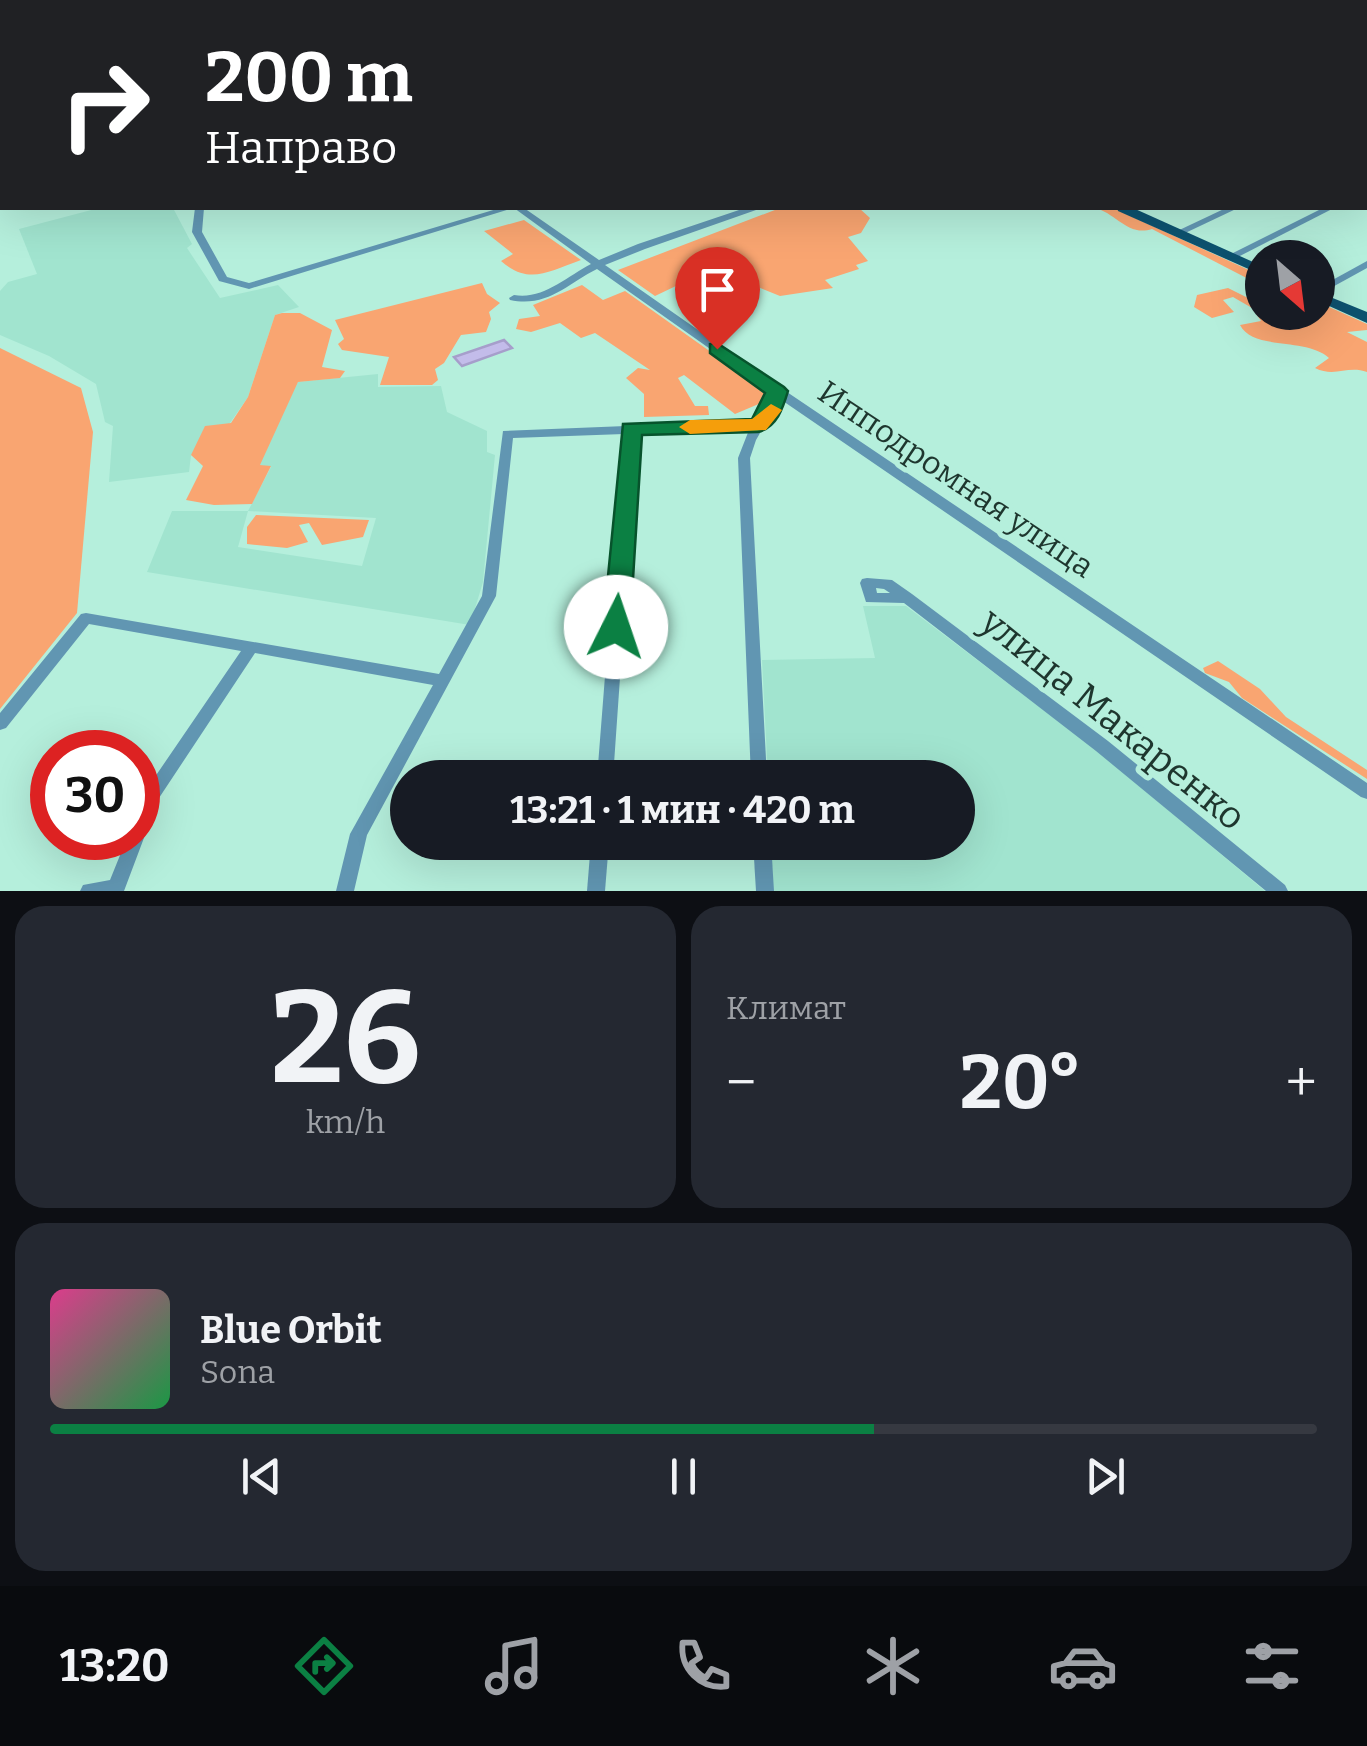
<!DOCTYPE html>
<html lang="ru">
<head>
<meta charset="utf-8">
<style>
	:root { --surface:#171b24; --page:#242831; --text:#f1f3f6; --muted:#9ea1a6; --line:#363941; --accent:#0b8043 }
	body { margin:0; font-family:Bitter,serif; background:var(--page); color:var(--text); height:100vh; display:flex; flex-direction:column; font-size:38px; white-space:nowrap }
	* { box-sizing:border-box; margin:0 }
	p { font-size:32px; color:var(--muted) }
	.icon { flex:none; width:55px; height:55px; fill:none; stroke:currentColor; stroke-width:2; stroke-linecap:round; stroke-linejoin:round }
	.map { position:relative; height:891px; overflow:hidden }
	.drawer { display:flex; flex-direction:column; gap:15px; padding:15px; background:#0d0f14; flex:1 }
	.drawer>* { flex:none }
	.guide { position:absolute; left:0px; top:0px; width:1368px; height:210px; box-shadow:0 10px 40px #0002; background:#202124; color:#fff; overflow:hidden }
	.needle { width:65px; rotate:152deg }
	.controls { position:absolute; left:1245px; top:240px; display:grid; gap:20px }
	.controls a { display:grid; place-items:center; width:90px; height:90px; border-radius:50%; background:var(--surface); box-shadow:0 10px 40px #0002; font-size:50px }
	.speed { position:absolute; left:30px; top:730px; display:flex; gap:20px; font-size:50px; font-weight:700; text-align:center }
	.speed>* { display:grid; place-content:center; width:130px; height:130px; border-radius:50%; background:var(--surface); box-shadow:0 10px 40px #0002; line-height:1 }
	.speed .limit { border:15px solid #d22; background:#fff; color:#111 }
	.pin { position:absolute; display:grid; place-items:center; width:85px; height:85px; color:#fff; margin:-102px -42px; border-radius:50% 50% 50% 0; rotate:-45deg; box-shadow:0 0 10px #0007 }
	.pin .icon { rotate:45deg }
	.me { position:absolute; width:110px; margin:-55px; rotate:4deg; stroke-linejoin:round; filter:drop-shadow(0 0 8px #0008) }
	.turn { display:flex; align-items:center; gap:35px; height:210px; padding:0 40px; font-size:45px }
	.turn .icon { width:130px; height:130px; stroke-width:2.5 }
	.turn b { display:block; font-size:70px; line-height:85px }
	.big { font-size:75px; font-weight:700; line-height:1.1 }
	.drawer .card { flex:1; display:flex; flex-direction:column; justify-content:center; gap:15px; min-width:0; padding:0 35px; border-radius:30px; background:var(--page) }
	.drawer .dial { align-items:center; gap:0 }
	.dial b { font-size:130px; line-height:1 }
	.song { display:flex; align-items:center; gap:30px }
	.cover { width:120px; height:120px; border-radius:15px; background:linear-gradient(135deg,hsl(330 70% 55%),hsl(140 70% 35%)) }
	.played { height:10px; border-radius:5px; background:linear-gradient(90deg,var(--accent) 65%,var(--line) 65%) }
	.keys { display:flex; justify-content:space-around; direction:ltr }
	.heat { display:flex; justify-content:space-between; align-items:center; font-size:55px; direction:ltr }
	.drawer .tiles { flex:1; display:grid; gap:15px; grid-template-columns:1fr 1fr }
	.card:last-child { grid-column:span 2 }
	.trip { position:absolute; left:390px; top:760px; width:585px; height:100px; border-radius:50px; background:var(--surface); box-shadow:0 10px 40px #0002; font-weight:700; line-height:100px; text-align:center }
	.menu { display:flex; height:160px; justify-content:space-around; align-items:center; background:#090b0e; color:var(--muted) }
	.menu .icon { width:70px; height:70px }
	.menu .current { color:var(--accent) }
	.menu b { font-size:45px; color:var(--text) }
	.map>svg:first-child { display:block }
	.built { fill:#a1e4cf; fill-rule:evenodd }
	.green { fill:#f9a571 }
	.building { fill:#c3bcea; stroke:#a69ecb; stroke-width:2.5 }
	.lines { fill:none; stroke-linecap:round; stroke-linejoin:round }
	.minor { fill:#6196b2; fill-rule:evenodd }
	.major { fill:#0d526f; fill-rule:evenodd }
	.route { fill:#0b8043; stroke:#07532c; stroke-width:2.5 }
	.slow { fill:#f59e0b }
	.labels { text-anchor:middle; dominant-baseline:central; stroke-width:10; stroke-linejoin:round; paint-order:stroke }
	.street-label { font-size:32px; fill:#1e362e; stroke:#b5efdc }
	.near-street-label { font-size:38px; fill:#1e362e; stroke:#b5efdc }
</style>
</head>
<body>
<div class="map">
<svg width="1367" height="891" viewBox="0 0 1367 891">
	<rect width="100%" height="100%" fill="#b5efdc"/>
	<!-- built -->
	<g class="built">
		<path d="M99 208H173L192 244 187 248 220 298 278 285 299 307 275 315 248 397 230 423 191 455 189 472 109 482 113 426 105 422 96 384 49 356 0 335V291L8 282 37 274 19 229Z"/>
		<path d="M378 374V387L441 386 447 412 487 431V452L495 455 483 582 470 625 147 572 172 511H248L271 467 259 465 266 445 298 382ZM248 511 376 518 362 566 238 547Z"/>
		<path d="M863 606H906L1096 750 1265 891H773L771 843 958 842V778L768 777 762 660 875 658Z"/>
	</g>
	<!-- green -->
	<g class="green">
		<path d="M780 208H859L870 218 861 233 848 237 868 261 856 265 859 269 825 280 833 288 780 296 721 272 701 274 655 296 618 270Z"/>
		<path d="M1095 208H1113L1262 276V286L1152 229C1128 237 1116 213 1095 208Z"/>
		<path d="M524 220 581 260C547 272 529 285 501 261L513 254 484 231Z"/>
		<path d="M482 283 487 294 500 303 489 312 491 319 486 332 461 335 444 363 435 369 438 380 432 385H380L389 357 342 350 338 344 344 339 335 320Z"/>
		<path d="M582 285 603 300 625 291 767 392 768 400 735 414 684 375 678 378 695 406H708L709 415 644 417V394L626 378 638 368 650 370 595 333 581 338 560 323 531 332 516 329 519 319 540 316 533 305Z"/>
		<path d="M1228 288 1262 305V312H1318V302L1367 324V330L1347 332 1367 342V372C1347 365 1335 378 1315 368L1329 358C1307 337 1253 351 1240 325L1261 321 1252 308 1233 297 1223 300 1234 312 1212 318 1194 307 1197 295Z"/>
		<path d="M282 313H300L332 330 322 367 345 371 340 378 298 382 260 465 271 466 252 504 214 505 186 500 203 466 191 455 205 426 231 423 248 397 275 315Z"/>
		<path d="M0 348 81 388 93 432 77 613 0 709Z"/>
		<path d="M256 515 369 520 363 537 322 545 309 523 299 525 308 542 287 548 247 544V527Z"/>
		<path d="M1218 661 1260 689 1286 717 1367 770V779L1242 698 1229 682 1205 673 1203 668Z"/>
	</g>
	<!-- building -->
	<path class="building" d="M504 340 512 348 462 366 454 357Z"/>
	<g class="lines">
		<!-- minor -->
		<g class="minor">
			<path d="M36 0H42L44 2H37Z"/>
			<path d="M280 0H287L289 2H282Z"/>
			<path d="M578 0H590L585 2H575Z"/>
			<path d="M598 0H609L604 2H595Z"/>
			<path d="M912 0H923L918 2H909Z"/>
			<path d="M996 0H1007L1010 2H1000Z"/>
			<path d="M1105 0H1116L1112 2H1103Z"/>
			<path d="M1181 0H1193L1197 2H1186Z"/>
			<rect x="1365" y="43" width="2" height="5"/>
			<rect x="1365" y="53" width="2" height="5"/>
			<path d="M1365 123 1367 124V130L1365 129Z"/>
			<path d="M1367 140V146L1365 147V141Z"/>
			<path d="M1367 185V191L1365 192V186Z"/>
			<path d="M195 208H204L202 232 227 277 249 283 500 208H513L249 289 219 281 218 279 192 232Z"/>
			<path d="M514 208H524L599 260 638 244 745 208H757L756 210 645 249 605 265 781 388 1367 783V799L1361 797 780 399 756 440 750 458 767 778H751L738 458 749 430 637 434 613 778H597L624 434 513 438 496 596 367 835 354 891H336L350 834 433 685 255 653 159 798 124 891H80L83 885 110 880 127 838H138V810L146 790 241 651 89 624 6 728 0 730V713L81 614 86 613 439 674 482 596 503 431 626 426 631 424 636 426 754 422 771 392 597 269C567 284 547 308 510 300L509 298 514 295C543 300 566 277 591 264Z"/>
			<path d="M1226 208H1238L1181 235 1178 236 1173 233Z"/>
			<path d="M1323 208H1334L1234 259H1226L1225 257Z"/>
			<path d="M1367 261V268L1318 295V288Z"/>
			<path d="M867 578 892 580 912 594 1108 741 1285 885 1288 891H1266L1096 751 904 603 866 602 860 583 862 579ZM876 588 884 589 890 593H877Z"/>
			<path d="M591 842H609L605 891H587Z"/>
			<path d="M753 842H771L774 891H756Z"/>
		</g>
		<!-- major -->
		<g class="major">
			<path d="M652 0H667L668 2H655Z"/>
			<path d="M1117 208H1133L1262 266V275L1118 211Z"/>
			<path d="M1318 292 1367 312V323L1318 301Z"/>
		</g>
	</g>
	<!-- route -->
	<path class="route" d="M717 343 784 387 788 391C783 408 777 427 758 432L642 435 630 627 626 634H607L603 627 623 424 752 419 765 393 710 353V344Z"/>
	<!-- slow -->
	<path class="slow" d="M771 404 782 410 766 430 690 434 679 427 690 420 752 419Z"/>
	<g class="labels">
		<!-- street labels -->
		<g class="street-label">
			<text transform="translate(956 479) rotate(34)">Ипподромная улица</text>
		</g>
		<!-- near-street labels -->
		<g class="near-street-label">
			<text transform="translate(1113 719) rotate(39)">улица Макаренко</text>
		</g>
	</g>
</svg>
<div class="controls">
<a><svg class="needle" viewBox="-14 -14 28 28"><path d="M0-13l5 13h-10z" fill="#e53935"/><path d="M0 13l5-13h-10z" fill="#9ea1a6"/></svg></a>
</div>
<div class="speed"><div class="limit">30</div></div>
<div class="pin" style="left:717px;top:349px;background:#d93025"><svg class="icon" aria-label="arrive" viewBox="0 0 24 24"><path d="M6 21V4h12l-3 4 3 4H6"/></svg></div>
<svg class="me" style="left:616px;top:627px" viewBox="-20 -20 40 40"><circle r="19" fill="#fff"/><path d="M0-13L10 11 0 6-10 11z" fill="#0b8043"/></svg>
<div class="trip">13:21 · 1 мин · 420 m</div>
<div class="guide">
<div class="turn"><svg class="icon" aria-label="right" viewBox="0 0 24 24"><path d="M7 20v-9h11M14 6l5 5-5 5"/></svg><div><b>200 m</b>Направо</div></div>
</div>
</div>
<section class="drawer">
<div class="tiles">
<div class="card dial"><b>26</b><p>km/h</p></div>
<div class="card"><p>Климат</p>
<div class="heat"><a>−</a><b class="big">20°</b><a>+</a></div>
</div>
<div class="card">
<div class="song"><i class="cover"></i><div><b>Blue Orbit</b><p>Sona</p></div></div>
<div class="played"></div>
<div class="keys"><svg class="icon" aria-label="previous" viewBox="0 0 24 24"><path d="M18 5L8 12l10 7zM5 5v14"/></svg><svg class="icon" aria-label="pause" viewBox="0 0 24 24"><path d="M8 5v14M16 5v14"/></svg><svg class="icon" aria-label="next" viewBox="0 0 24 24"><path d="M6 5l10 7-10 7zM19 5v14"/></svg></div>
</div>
</div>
</section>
<nav class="menu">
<b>13:20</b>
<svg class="icon current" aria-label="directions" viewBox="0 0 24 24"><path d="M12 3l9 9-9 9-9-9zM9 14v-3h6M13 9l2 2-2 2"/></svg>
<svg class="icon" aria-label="music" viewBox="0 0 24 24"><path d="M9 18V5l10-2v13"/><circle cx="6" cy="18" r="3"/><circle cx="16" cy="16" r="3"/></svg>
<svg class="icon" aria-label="phone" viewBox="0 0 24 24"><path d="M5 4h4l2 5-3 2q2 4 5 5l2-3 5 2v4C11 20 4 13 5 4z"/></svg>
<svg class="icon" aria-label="climate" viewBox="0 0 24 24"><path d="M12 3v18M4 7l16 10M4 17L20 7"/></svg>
<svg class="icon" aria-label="car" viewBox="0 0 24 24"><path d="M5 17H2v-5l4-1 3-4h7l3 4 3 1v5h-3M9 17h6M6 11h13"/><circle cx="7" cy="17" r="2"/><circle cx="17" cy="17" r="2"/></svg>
<svg class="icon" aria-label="filters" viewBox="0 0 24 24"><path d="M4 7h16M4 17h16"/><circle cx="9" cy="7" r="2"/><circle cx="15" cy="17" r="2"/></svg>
</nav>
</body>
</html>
